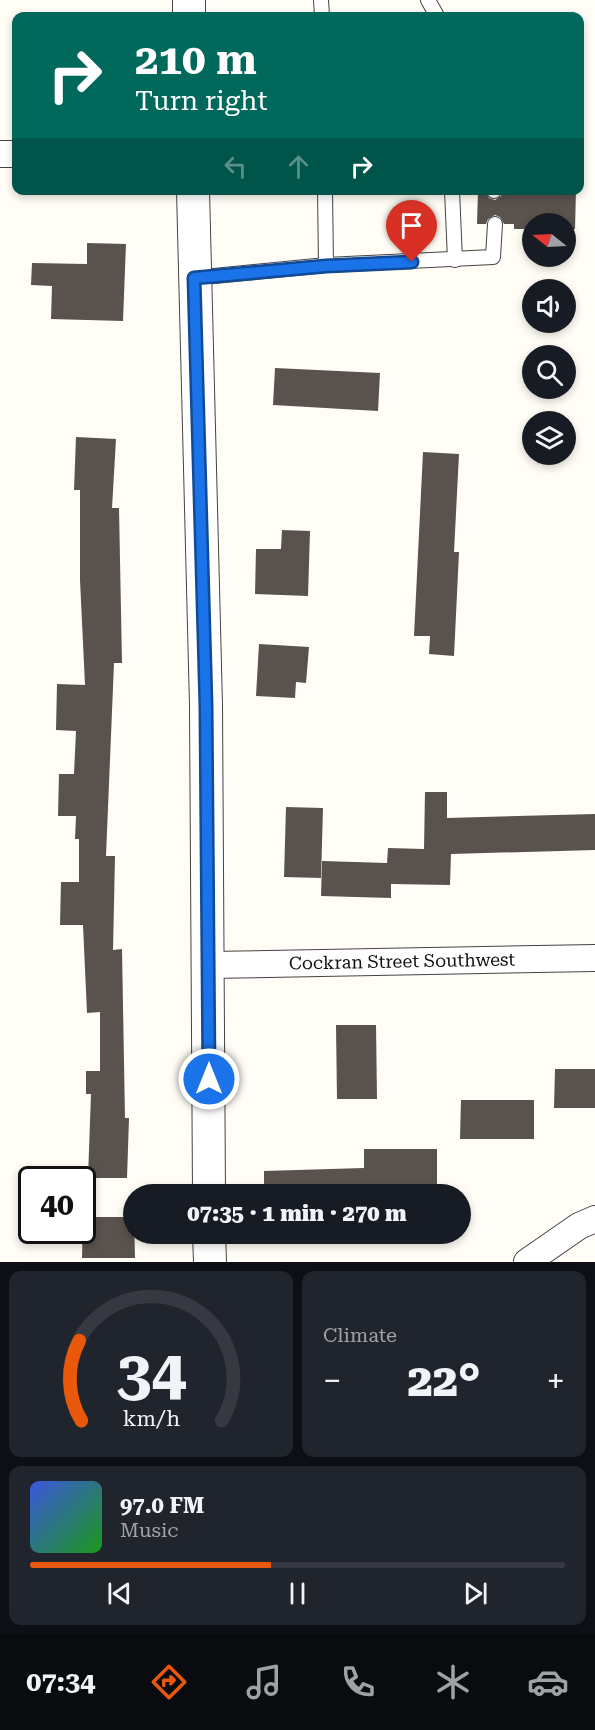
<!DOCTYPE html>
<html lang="en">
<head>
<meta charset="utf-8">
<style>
	:root { --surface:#171b24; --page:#20242c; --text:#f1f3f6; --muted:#9ea1a6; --line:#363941; --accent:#ea580c }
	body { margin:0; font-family:"Roboto Serif",serif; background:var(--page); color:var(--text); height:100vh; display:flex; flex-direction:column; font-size:22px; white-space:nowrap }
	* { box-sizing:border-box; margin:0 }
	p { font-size:20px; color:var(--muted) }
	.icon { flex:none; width:33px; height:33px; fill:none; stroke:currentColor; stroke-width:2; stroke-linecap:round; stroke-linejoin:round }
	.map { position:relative; height:1262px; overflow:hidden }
	.sheet { display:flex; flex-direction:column; gap:9px; padding:9px; background:#0d0f14; flex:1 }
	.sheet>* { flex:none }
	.top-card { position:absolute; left:12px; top:12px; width:572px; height:183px; border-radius:12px; box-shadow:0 3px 9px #0003; background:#00695c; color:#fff; overflow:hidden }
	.needle { width:39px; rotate:288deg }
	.controls { position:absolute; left:522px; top:213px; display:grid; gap:12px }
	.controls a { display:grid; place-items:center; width:54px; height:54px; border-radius:50%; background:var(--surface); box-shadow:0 3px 9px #0003; font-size:30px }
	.speed { position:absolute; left:18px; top:1166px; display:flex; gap:12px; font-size:30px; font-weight:700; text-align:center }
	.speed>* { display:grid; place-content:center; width:78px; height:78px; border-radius:50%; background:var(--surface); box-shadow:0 3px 9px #0003; line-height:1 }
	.speed .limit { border:3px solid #111; border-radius:9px; background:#fff; color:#111 }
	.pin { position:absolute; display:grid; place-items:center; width:51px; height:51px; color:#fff; margin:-62px -26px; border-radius:50% 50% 50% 0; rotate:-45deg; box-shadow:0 0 6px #0007 }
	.pin .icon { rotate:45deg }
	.me { position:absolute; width:66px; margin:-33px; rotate:0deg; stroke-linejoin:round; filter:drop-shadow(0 0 4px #0008) }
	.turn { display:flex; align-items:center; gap:21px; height:126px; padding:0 24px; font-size:27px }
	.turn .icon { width:78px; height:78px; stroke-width:2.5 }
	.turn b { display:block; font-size:42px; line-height:51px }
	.lanes { display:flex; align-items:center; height:57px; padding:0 24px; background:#0003; justify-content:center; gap:30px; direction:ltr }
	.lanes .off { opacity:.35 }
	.big { font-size:45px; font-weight:800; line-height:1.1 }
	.sheet .card { flex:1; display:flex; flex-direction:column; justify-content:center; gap:9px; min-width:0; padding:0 21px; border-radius:12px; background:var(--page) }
	.sheet .dial { align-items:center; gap:0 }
	.dial svg { height:156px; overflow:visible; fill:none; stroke:var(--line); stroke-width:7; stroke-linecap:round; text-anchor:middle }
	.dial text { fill:var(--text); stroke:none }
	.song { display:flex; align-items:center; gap:18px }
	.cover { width:72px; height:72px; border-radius:9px; background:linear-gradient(135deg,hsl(230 70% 55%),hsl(120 70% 35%)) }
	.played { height:6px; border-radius:3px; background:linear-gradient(90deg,var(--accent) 45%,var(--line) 45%) }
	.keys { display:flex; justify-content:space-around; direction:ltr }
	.heat { display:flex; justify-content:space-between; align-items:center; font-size:33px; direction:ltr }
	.sheet .tiles { flex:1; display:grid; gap:9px; grid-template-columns:1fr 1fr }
	.card:last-child { grid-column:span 2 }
	.trip { position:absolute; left:123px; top:1184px; width:348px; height:60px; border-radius:30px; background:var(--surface); box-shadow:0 3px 9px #0003; font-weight:800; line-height:60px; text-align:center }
	.dock { display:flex; height:96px; justify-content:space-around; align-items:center; background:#090b0e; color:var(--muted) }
	.dock .icon { width:42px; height:42px }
	.dock .on { color:var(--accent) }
	.dock b { font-size:27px; color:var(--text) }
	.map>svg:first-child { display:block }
	.building { fill:#5a524d }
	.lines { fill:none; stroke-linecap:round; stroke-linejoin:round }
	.service-casing { stroke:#444; stroke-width:16 }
	.minor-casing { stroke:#444; stroke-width:28 }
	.tertiary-casing { stroke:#444; stroke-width:34 }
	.service { stroke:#fff; stroke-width:14 }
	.minor { stroke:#fff; stroke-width:26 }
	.tertiary { stroke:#fff; stroke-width:32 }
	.route-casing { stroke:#114b97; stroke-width:15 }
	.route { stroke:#1a73e8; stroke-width:10 }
	.labels { text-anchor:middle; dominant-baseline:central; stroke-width:6; stroke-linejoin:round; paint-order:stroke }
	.street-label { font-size:18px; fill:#111; stroke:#fff }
</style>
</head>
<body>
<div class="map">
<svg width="595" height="1262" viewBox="0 0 595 1262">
	<rect width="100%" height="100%" fill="#fffdf5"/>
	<!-- building -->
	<g class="building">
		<path d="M521 190H576L575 229H566V224H532V229H514V224H504L500 217 495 215 488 219 486 224H477L478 191H485L489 198 495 200 501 196 503 191Z"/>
		<path d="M87 243 126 244 123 321 51 319 52 286 31 285 32 263 87 264Z"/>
		<path d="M275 368 380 373 378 411 273 405Z"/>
		<path d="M76 437 116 439 112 508H119L122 663H114L106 856H115L113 950 122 949 125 1118H129L127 1178H88L91 1094H86V1071H100V1012L87 1013 83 925H60L61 882H79V839H75L76 816H58L59 774H74L76 731 56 730 57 684 85 685 80 580V490H74Z"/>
		<path d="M423 452 459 454 454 552H459L454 656 429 654 430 636H414Z"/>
		<path d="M282 530 310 531 308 596 255 594 256 549H281Z"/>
		<path d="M259 644 309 647 306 683 296 682 295 698 256 696Z"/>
		<path d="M425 792H447V818L595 814V850L451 854 450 885 391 884V898L321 896 322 861 387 863 388 848 424 849Z"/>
		<path d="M286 807 323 808 321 878 284 877Z"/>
		<path d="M336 1025H376L377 1099H337Z"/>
		<path d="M555 1069H595V1108H554Z"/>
		<path d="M461 1100H534V1139H460Z"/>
		<path d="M364 1149H437V1189H336L337 1194H264V1171L364 1168Z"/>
		<path d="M83 1217H134L135 1258H82Z"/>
	</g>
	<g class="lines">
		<defs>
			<g id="service">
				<path d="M321 0 322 16"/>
				<path d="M428 0 437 16"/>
				<path d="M452 190 455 260"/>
				<path d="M494 190V191"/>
				<path d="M326 265 493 257 495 224"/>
				<path d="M194 278 326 265 325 190"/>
			</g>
			<g id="minor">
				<path d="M0 154H16"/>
				<path d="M209 965 595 958"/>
				<path d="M527 1262 579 1226 595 1219"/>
			</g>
			<g id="tertiary">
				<path d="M189 0V16"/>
				<path d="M193 190 206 706 209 1194"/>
				<path d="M209 1233 210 1262"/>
			</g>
		</defs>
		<!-- service casing -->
		<use href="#service" class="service-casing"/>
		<!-- minor casing -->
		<use href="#minor" class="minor-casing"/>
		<!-- tertiary casing -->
		<use href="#tertiary" class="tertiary-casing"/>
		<!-- service -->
		<use href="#service" class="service"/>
		<!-- minor -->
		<use href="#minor" class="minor"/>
		<!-- tertiary -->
		<use href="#tertiary" class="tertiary"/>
	</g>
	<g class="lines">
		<defs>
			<path id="route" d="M209 1079 206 706 194 278 326 266 412 262"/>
		</defs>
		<!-- route casing -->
		<use href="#route" class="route-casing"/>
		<!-- route -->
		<use href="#route" class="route"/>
	</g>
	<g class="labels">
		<!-- street labels -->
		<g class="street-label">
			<text transform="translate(402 961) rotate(-1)">Cockran Street Southwest</text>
		</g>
	</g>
</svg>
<div class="controls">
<a><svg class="needle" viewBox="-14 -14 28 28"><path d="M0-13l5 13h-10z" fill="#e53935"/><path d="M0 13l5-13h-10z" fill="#9ea1a6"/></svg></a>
<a><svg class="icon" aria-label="sound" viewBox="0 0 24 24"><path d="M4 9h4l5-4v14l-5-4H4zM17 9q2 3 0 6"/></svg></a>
<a><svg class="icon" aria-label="search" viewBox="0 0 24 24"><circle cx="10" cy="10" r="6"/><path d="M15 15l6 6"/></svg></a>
<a><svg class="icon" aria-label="layers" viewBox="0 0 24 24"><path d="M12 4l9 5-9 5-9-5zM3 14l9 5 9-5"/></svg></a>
</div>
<div class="speed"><div class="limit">40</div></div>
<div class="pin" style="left:412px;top:262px;background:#d93025"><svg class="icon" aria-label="arrive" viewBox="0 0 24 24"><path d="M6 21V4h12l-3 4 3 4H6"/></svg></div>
<svg class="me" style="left:209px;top:1079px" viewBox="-20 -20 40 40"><circle r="17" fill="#1a73e8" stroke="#fff" stroke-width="3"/><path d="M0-11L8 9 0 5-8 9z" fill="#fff"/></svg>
<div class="trip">07:35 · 1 min · 270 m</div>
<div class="top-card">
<div class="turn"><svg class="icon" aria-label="right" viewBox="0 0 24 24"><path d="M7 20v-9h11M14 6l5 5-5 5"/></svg><div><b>210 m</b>Turn right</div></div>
<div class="lanes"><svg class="icon off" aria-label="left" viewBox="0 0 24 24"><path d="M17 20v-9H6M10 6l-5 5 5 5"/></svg><svg class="icon off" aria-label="ahead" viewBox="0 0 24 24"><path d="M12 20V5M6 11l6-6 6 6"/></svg><svg class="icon" aria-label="right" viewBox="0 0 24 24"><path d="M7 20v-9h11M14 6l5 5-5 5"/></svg></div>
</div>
</div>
<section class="sheet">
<div class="tiles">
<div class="card dial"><svg viewBox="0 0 100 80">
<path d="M14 69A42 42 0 1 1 86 69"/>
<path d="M14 69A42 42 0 0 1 13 28" stroke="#ea580c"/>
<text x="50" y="56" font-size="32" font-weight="700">34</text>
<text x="50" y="72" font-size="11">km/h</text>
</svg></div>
<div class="card"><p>Climate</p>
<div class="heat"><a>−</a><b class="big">22°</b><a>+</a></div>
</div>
<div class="card">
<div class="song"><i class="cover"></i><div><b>97.0 FM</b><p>Music</p></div></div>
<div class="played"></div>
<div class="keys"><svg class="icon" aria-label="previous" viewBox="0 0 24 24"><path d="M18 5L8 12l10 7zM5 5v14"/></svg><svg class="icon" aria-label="pause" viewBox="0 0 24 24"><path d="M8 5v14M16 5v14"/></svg><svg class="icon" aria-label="next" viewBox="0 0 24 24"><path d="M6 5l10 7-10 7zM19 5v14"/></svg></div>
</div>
</div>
</section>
<nav class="dock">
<b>07:34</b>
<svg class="icon on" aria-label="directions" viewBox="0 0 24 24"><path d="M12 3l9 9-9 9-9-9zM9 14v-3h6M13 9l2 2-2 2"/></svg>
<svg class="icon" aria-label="music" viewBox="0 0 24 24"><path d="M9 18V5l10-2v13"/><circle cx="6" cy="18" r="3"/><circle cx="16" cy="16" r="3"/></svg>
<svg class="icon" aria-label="phone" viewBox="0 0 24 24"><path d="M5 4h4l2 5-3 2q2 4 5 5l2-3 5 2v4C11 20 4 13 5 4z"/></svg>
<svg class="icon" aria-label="climate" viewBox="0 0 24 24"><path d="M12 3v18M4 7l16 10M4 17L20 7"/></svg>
<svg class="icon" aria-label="car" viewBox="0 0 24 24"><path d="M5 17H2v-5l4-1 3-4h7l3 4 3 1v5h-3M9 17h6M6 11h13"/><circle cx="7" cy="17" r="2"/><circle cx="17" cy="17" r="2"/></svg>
</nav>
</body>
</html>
